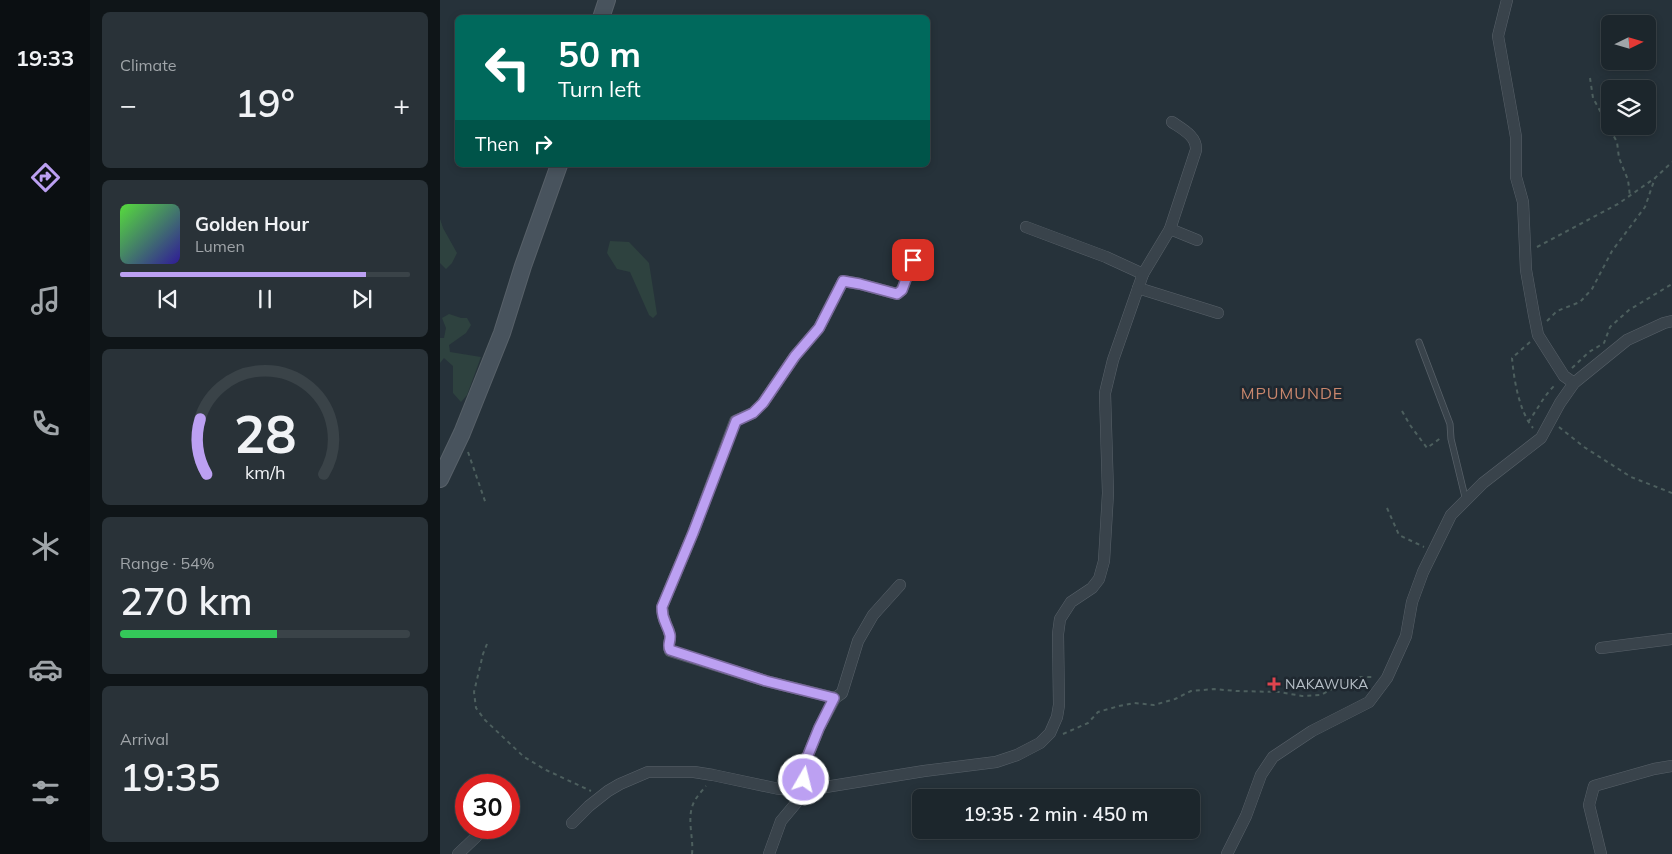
<!DOCTYPE html>
<html lang="en">
<head>
<meta charset="utf-8">
<style>
	:root { --surface:#1c262c; --page:#293238; --text:#f1f3f6; --muted:#a0a5a9; --line:#3a4348; --accent:#bca0f2 }
	body { margin:0; font-family:Mulish,sans-serif; background:var(--page); color:var(--text); height:100vh; display:flex; flex-direction:column; font-size:19px; white-space:nowrap }
	* { box-sizing:border-box; margin:0 }
	p { font-size:16px; color:var(--muted) }
	.icon { flex:none; width:28px; height:28px; fill:none; stroke:currentColor; stroke-width:2; stroke-linecap:round; stroke-linejoin:round }
	.map { position:relative; flex:1; overflow:hidden }
	.panel { display:flex; flex-direction:column; gap:12px; padding:12px; background:#0f1518; width:350px }
	.panel>* { flex:none }
	.hud { position:absolute; left:15px; top:15px; width:475px; height:152px; border-radius:8px; box-shadow:0 2px 8px #0003,0 0 0 1px var(--line); background:#00695c; color:#fff; overflow:hidden }
	.needle { width:32px; rotate:85deg }
	.tools { position:absolute; left:1161px; top:15px; display:grid; gap:10px }
	.tools a { display:grid; place-items:center; width:55px; height:55px; border-radius:8px; background:var(--surface); box-shadow:0 2px 8px #0003,0 0 0 1px var(--line); font-size:25px }
	.speed { position:absolute; left:15px; top:774px; display:flex; gap:10px; font-size:25px; font-weight:700; text-align:center }
	.speed>* { display:grid; place-content:center; width:65px; height:65px; border-radius:50%; background:var(--surface); box-shadow:0 2px 8px #0003,0 0 0 1px var(--line); line-height:1 }
	.speed .limit { border:8px solid #d22; background:#fff; color:#111 }
	.pin { position:absolute; display:grid; place-items:center; width:42px; height:42px; color:#fff; margin:-21px; border-radius:10px; box-shadow:0 2px 8px #0006 }
	.me { position:absolute; width:55px; margin:-28px; rotate:8deg; stroke-linejoin:round; filter:drop-shadow(0 0 4px #0008) }
	.turn { display:flex; align-items:center; gap:18px; height:105px; padding:0 20px; font-size:22px }
	.turn .icon { width:65px; height:65px; stroke-width:2.5 }
	.turn b { display:block; font-size:35px; line-height:42px }
	.then { display:flex; align-items:center; height:48px; padding:0 20px; background:#0003; gap:10px; font-size:19px }
	.big { font-size:38px; font-weight:600; line-height:1.1 }
	.panel .tile { flex:1; display:flex; flex-direction:column; justify-content:center; gap:8px; min-width:0; padding:0 18px; border-radius:8px; background:var(--page) }
	.panel .dial { align-items:center; gap:0 }
	.dial svg { height:130px; overflow:visible; fill:none; stroke:var(--line); stroke-width:7; stroke-linecap:round; text-anchor:middle }
	.dial text { fill:var(--text); stroke:none }
	.song { display:flex; align-items:center; gap:15px }
	.cover { width:60px; height:60px; border-radius:8px; background:linear-gradient(135deg,hsl(110 70% 55%),hsl(250 70% 35%)) }
	.played { height:5px; border-radius:2px; background:linear-gradient(90deg,var(--accent) 85%,var(--line) 85%) }
	.keys { display:flex; justify-content:space-around; direction:ltr }
	.heat { display:flex; justify-content:space-between; align-items:center; font-size:28px; direction:ltr }
	.charge { height:8px; border-radius:4px; background:linear-gradient(90deg,#34c759 54%,var(--line) 0) }
	.trip { position:absolute; left:472px; top:789px; width:288px; height:50px; border-radius:8px; background:var(--surface); box-shadow:0 2px 8px #0003,0 0 0 1px var(--line); font-weight:600; line-height:50px; text-align:center }
	main { display:flex; flex:1; min-height:0 }
	.menu { display:flex; flex-direction:column; width:90px; justify-content:space-around; align-items:center; background:#0b0f12; color:var(--muted) }
	.menu .icon { width:35px; height:35px }
	.menu .current { color:var(--accent) }
	.menu b { font-size:22px; color:var(--text) }
	.map>svg:first-child { display:block }
	.green { fill:#2e423f }
	.lines { fill:none; stroke-linecap:round; stroke-linejoin:round }
	.lane-casing { stroke:#586169; stroke-width:7 }
	.street-casing { stroke:#586169; stroke-width:12 }
	.secondary-casing { stroke:#586169; stroke-width:18 }
	.path { stroke:#4d5f5e; stroke-width:2; stroke-dasharray:4 4; stroke-linecap:butt }
	.lane { stroke:#39434b; stroke-width:5.5 }
	.street { stroke:#39434b; stroke-width:11 }
	.secondary { stroke:#48535d; stroke-width:16 }
	.route-casing { stroke:#7a689d; stroke-width:12 }
	.route { stroke:#bca0f2; stroke-width:9 }
	.health-dot { fill:#e0444e; stroke:#1f2830; stroke-width:2 }
	.labels { text-anchor:middle; dominant-baseline:central; stroke-width:5; stroke-linejoin:round; paint-order:stroke }
	.poi-label { font-size:14px; fill:#b5bec6; stroke:#1f2830; text-anchor:start }
	.quarter-label { font-size:16px; letter-spacing:1px; fill:#c9876d; stroke:#1f2830 }
</style>
</head>
<body>
<main>
<nav class="menu">
<b>19:33</b>
<svg class="icon current" aria-label="directions" viewBox="0 0 24 24"><path d="M12 3l9 9-9 9-9-9zM9 14v-3h6M13 9l2 2-2 2"/></svg>
<svg class="icon" aria-label="music" viewBox="0 0 24 24"><path d="M9 18V5l10-2v13"/><circle cx="6" cy="18" r="3"/><circle cx="16" cy="16" r="3"/></svg>
<svg class="icon" aria-label="phone" viewBox="0 0 24 24"><path d="M5 4h4l2 5-3 2q2 4 5 5l2-3 5 2v4C11 20 4 13 5 4z"/></svg>
<svg class="icon" aria-label="climate" viewBox="0 0 24 24"><path d="M12 3v18M4 7l16 10M4 17L20 7"/></svg>
<svg class="icon" aria-label="car" viewBox="0 0 24 24"><path d="M5 17H2v-5l4-1 3-4h7l3 4 3 1v5h-3M9 17h6M6 11h13"/><circle cx="7" cy="17" r="2"/><circle cx="17" cy="17" r="2"/></svg>
<svg class="icon" aria-label="filters" viewBox="0 0 24 24"><path d="M4 7h16M4 17h16"/><circle cx="9" cy="7" r="2"/><circle cx="15" cy="17" r="2"/></svg>
</nav>
<section class="panel">
<div class="tile"><p>Climate</p>
<div class="heat"><a>−</a><b class="big">19°</b><a>+</a></div>
</div>
<div class="tile">
<div class="song"><i class="cover"></i><div><b>Golden Hour</b><p>Lumen</p></div></div>
<div class="played"></div>
<div class="keys"><svg class="icon" aria-label="previous" viewBox="0 0 24 24"><path d="M18 5L8 12l10 7zM5 5v14"/></svg><svg class="icon" aria-label="pause" viewBox="0 0 24 24"><path d="M8 5v14M16 5v14"/></svg><svg class="icon" aria-label="next" viewBox="0 0 24 24"><path d="M6 5l10 7-10 7zM19 5v14"/></svg></div>
</div>
<div class="tile dial"><svg viewBox="0 0 100 80">
<path d="M14 69A42 42 0 1 1 86 69"/>
<path d="M14 69A42 42 0 0 1 10 35" stroke="#bca0f2"/>
<text x="50" y="56" font-size="32" font-weight="700">28</text>
<text x="50" y="72" font-size="11">km/h</text>
</svg></div>
<div class="tile"><p>Range · 54%</p><b class="big">270 km</b><div class="charge"></div></div>
<div class="tile"><p>Arrival</p><b class="big">19:35</b></div>
</section>
<div class="map">
<svg width="1232" height="854" viewBox="0 0 1232 854">
	<rect width="100%" height="100%" fill="#26323a"/>
	<!-- green -->
	<g class="green">
		<path d="M0 219 3 228 17 253 12 263 6 269 0 263Z"/>
		<path d="M170 241 189 242 209 263 217 314 213 318 209 315 190 272 177 269 167 253Z"/>
		<path d="M9 314 21 318H27L31 325 26 333 9 345 10 352 41 357 27 395 21 402 13 393V366L4 358 0 363V338H4L6 328 2 318Z"/>
	</g>
	<g class="lines">
		<defs>
			<path id="lane" d="M979 342 1010 424 1011 439 1026 501"/>
			<g id="street">
				<path d="M1067 0 1058 36 1076 137V177L1083 202 1086 270 1094 315 1098 335 1124 376 1134 383"/>
				<path d="M586 227 666 257 703 274"/>
				<path d="M730 229 757 240"/>
				<path d="M698 288 778 313"/>
				<path d="M1161 648 1232 639"/>
				<path d="M395 698 326 681 230 651C227 645 231 641 230 635 227 623 222 621 222 607L253 533 295 421 313 413 323 403 355 356 379 328 403 281 420 284 457 294 462 290 473 260"/>
				<path d="M132 823 149 806 168 791 180 784 208 772H254L273 775 339 789 367 790 484 771 556 762 577 755 600 743 610 733 617 717 619 705 618 634 620 619 631 602 652 588 659 579 664 561 668 493 665 393 673 360 703 274 730 229 756 150C757 136 742 129 732 122"/>
				<path d="M18 854 39 834"/>
				<path d="M329 854 341 821 367 790 362 770 379 728 395 698 402 693 418 641 433 615 460 585"/>
				<path d="M787 854 806 816 821 775 833 757 872 731 929 702 947 678 966 636 972 602 983 572 1011 515 1043 483 1101 438 1120 403 1134 383 1187 340 1224 323 1232 321"/>
				<path d="M1161 854 1149 805 1154 786 1214 769 1232 766"/>
			</g>
			<g id="secondary">
				<path d="M161 18 167 0"/>
				<path d="M0 479 22 433 62 333 83 266 119 165"/>
			</g>
		</defs>
		<!-- lane casing -->
		<use href="#lane" class="lane-casing"/>
		<!-- street casing -->
		<use href="#street" class="street-casing"/>
		<!-- secondary casing -->
		<use href="#secondary" class="secondary-casing"/>
		<!-- path -->
		<g class="path">
			<path d="M1150 78 1153 98 1177 142 1179 158 1188 180 1190 196"/>
			<path d="M1097 247 1178 204 1215 178 1232 162"/>
			<path d="M1107 321 1117 311 1140 302 1152 289 1172 251 1205 207 1215 178"/>
			<path d="M1090 342 1072 358C1074 380 1079 411 1093 428"/>
			<path d="M1132 368 1149 352 1164 343 1170 327 1189 310 1232 284"/>
			<path d="M962 411 970 425 987 448 1002 437"/>
			<path d="M1088 422C1098 409 1104 395 1116 384"/>
			<path d="M1119 427 1144 447 1191 477 1232 493"/>
			<path d="M28 452 46 504"/>
			<path d="M947 508 959 535 984 547"/>
			<path d="M47 644 43 654 34 692 36 708 45 720 84 757 106 770 151 791"/>
			<path d="M623 734 648 723 658 712 679 706 694 703 714 705 735 699 751 691 774 689 796 691 839 692 862 696 881 695 903 683 921 677H932"/>
			<path d="M252 854C254 838 246 818 254 802 257 796 262 791 266 786"/>
		</g>
		<!-- lane -->
		<use href="#lane" class="lane"/>
		<!-- street -->
		<use href="#street" class="street"/>
		<!-- secondary -->
		<use href="#secondary" class="secondary"/>
	</g>
	<g class="lines">
		<defs>
			<path id="route" d="M364 780 362 770 379 728 394 698 326 681 230 650C227 645 231 641 230 635 227 623 222 621 222 607L253 533 296 421 313 413 323 403 355 356 379 328 403 281 420 284 457 294 462 290 473 260"/>
		</defs>
		<!-- route casing -->
		<use href="#route" class="route-casing"/>
		<!-- route -->
		<use href="#route" class="route"/>
	</g>
	<!-- markers -->
	<path class="health-dot" d="M831.5 676.5h5v5h5v5h-5v5h-5v-5h-5v-5h5z"/>
	<g class="labels">
		<!-- poi labels -->
		<g class="poi-label">
			<text x="845" y="684">NAKAWUKA</text>
		</g>
		<!-- quarter labels -->
		<g class="quarter-label">
			<text x="852" y="393">MPUMUNDE</text>
		</g>
	</g>
</svg>
<div class="tools">
<a><svg class="needle" viewBox="-14 -14 28 28"><path d="M0-13l5 13h-10z" fill="#e53935"/><path d="M0 13l5-13h-10z" fill="#a0a5a9"/></svg></a>
<a><svg class="icon" aria-label="layers" viewBox="0 0 24 24"><path d="M12 4l9 5-9 5-9-5zM3 14l9 5 9-5"/></svg></a>
</div>
<div class="speed"><div class="limit">30</div></div>
<div class="pin" style="left:473px;top:260px;background:#d93025"><svg class="icon" aria-label="arrive" viewBox="0 0 24 24"><path d="M6 21V4h12l-3 4 3 4H6"/></svg></div>
<svg class="me" style="left:364px;top:780px" viewBox="-20 -20 40 40"><circle r="17" fill="#bca0f2" stroke="#fff" stroke-width="3"/><path d="M0-11L8 9 0 5-8 9z" fill="#fff"/></svg>
<div class="trip">19:35 · 2 min · 450 m</div>
<div class="hud">
<div class="turn"><svg class="icon" aria-label="left" viewBox="0 0 24 24"><path d="M17 20v-9H6M10 6l-5 5 5 5"/></svg><div><b>50 m</b>Turn left</div></div>
<div class="then">Then<svg class="icon" aria-label="right" viewBox="0 0 24 24"><path d="M7 20v-9h11M14 6l5 5-5 5"/></svg></div>
</div>
</div>
</main>
</body>
</html>
